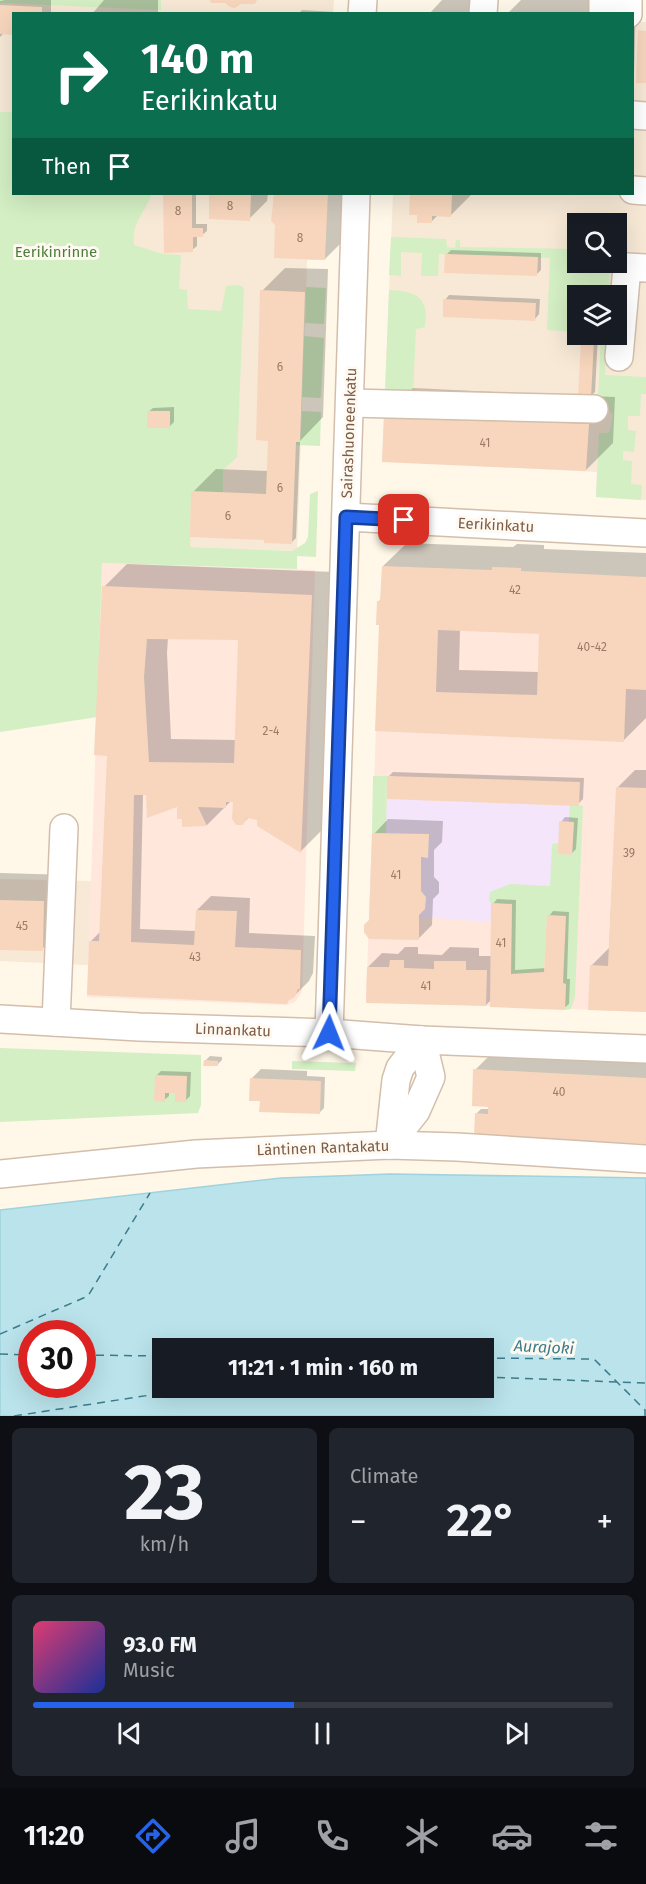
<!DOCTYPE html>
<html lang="en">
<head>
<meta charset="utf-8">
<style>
	:root { --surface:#171b24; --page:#20242c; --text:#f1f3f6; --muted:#9ea1a6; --line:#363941; --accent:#2563eb }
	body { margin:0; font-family:"Fira Sans",sans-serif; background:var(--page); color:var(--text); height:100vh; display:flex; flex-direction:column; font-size:22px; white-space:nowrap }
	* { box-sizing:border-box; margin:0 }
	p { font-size:20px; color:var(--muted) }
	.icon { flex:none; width:33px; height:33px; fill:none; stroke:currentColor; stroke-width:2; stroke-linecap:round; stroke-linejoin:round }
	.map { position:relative; height:1416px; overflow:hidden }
	.sheet { display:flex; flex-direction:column; gap:12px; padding:12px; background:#0d0f14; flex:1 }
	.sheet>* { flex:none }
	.banner { position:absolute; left:12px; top:12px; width:622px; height:183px; border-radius:0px; box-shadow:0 6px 24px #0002; background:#0b6e4f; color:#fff; overflow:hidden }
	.fabs { position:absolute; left:567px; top:213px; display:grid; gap:12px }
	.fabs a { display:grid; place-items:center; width:60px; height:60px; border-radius:0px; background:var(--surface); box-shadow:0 6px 24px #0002; font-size:30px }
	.speed { position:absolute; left:18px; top:1320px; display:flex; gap:12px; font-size:30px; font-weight:700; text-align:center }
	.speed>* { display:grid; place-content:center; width:78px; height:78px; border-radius:50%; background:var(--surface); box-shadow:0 6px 24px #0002; line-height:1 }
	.speed .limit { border:9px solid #d22; background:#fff; color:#111 }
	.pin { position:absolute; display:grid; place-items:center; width:51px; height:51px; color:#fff; margin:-26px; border-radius:12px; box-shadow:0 3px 9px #0006 }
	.me { position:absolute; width:66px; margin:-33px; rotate:2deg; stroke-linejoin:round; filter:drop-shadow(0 0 4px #0008) }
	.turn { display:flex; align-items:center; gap:21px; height:126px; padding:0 30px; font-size:27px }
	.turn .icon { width:78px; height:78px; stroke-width:2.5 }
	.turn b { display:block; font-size:42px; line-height:51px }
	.then { display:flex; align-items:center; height:57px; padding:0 30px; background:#0003; gap:12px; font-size:22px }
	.big { font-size:45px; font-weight:700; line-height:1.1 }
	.sheet .card { flex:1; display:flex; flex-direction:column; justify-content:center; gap:9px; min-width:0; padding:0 21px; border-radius:9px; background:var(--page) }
	.sheet .dial { align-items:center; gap:0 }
	.dial b { font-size:78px; line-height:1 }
	.song { display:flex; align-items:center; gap:18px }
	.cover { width:72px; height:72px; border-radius:9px; background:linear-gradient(135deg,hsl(340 70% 55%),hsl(230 70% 35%)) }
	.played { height:6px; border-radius:3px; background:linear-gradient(90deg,var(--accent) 45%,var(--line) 45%) }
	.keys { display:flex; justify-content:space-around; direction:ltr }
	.heat { display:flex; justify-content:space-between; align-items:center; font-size:33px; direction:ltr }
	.sheet .tiles { flex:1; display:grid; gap:12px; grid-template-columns:1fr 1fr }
	.card:last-child { grid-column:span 2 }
	.trip { position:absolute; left:152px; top:1338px; width:342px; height:60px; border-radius:0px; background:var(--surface); box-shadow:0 6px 24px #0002; font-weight:700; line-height:60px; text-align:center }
	.tab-bar { display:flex; height:96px; justify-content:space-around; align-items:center; background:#090b0e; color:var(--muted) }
	.tab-bar .icon { width:42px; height:42px }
	.tab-bar .on { color:var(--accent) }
	.tab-bar b { font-size:27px; color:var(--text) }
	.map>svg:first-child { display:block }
	.residential { fill:#f7e9d6; fill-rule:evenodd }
	.commercial { fill:#ffe7dc }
	.education { fill:#f4e5fb }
	.green { fill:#d4efc4 }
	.water { fill:#bae3eb; stroke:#9fd3de; stroke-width:1.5; fill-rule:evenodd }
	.shadow { fill:#0003; fill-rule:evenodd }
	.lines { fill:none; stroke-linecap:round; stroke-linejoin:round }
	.ferry { stroke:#3c7b8b; stroke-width:1.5; stroke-dasharray:8 6; stroke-linecap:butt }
	.building { fill:#f7d6bd; fill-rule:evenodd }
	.minor-casing { stroke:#d3beac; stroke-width:30 }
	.minor { stroke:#fff; stroke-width:27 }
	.route-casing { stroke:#184099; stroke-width:15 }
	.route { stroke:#2563eb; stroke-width:10 }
	.labels { text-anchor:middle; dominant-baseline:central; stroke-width:6; stroke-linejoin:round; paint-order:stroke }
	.number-label { font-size:12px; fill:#9c7a65 }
	.park-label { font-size:15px; fill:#4d7e3c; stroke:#fffaf1 }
	.street-label { font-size:15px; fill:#7d5c48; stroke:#fffaf1 }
	.water-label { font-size:16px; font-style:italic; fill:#3c7b8b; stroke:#fffaf1 }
</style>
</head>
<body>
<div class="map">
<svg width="646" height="1416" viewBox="0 0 646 1416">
	<rect width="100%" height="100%" fill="#fff7e8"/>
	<!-- residential -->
	<g class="residential">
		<path d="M85 0H334L333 14H14L13 112H0V3L85 6Z"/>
		<path d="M633 22H646V500L596 497 597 472 382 461 393 194H633ZM578 224H616V262H578ZM578 296H616V334H578Z"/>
		<path d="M115 194H328L325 260H307L297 551 103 544Z"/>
		<path d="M0 879 92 881 88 965 0 961Z"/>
	</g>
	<!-- commercial -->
	<g class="commercial">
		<path d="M102 563 315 570 302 992 295 1002 287 1005 87 997Z"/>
		<path d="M382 566 646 577V1012L366 1001Z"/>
	</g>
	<!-- education -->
	<path class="education" d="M387 799 570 805 574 822 572 855 566 901 491 922 419 917V940L369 939 364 932V925L369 920 372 833H385Z"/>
	<!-- green -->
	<g class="green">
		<path d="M0 0H161V10L0 3Z"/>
		<path d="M0 112H13L14 194H151C146 213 131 221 134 245L163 254 181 255 179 289 187 290 188 309 221 311 226 286 239 285 244 288 237 457 223 470V493L191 492 190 547 292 551 305 543 308 537 310 494 318 491 316 557 297 556V569L102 563 97 717 0 732Z"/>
		<path d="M391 237 446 239 447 247 455 248 456 240H460V247L577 249 578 262 610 263 609 295 578 296 577 332 547 330 550 258 439 254 438 276H421L422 253 401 252V276L389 275Z"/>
		<path d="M306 287 326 288 324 324 305 323Z"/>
		<path d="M389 290C402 291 421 291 425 308 427 313 425 321 425 327L416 329 413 394 385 393Z"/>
		<path d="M601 335H607L605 375 646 377V394H641L640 416H628V430L636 431 634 452 623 451V460L632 461 631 484 642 485 641 500 596 497 599 433H607L610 431 613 415 598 398Z"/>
		<path d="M304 336 324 338 321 396 320 398 302 397Z"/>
		<path d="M302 411 321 412 320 446 296 445V442L300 441Z"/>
		<path d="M373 776H387L386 833H372Z"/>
		<path d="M570 805 583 806 575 997 571 1009 565 1010 566 984 563 983 547 916 544 972 511 974 512 904 491 903 489 900 490 892 510 884 550 886 552 844 559 843 558 854H572L574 822H569Z"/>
		<path d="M0 1048 201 1055V1105L198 1113 0 1122Z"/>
		<path d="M292 1061 356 1063 355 1071 292 1069Z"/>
	</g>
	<!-- water -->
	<path class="water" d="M390 1174 646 1178V1416H0V1210L281 1178ZM32 1334H82V1384H32ZM162 1348H483V1388H162Z"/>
	<!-- shadow -->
	<g class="shadow">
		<path d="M5 0H51V14H14L4 33 0 37V1Z"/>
		<path d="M104 0H158V14H92Z"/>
		<path d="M442 0H484L483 14H429Z"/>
		<path d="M521 0H636L634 74 633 75V14H507Z"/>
		<path d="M302 10 350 13V14H298Z"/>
		<path d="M164 194H196V224H207V231L202 235H197V246L192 250Z"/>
		<path d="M211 194H268L267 201 249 219 210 218Z"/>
		<path d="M276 194H344L343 241 325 259 277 225 273 221 274 196Z"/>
		<path d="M411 194H472L451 215H438L431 222 419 214H411Z"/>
		<path d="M451 250 541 253V270L536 275 447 254Z"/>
		<path d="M285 268 328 269 323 417 300 441 296 538 291 543 266 538 193 492 216 469 268 471 271 439 262 291Z"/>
		<path d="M449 295 540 299 539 314 535 319 445 300Z"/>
		<path d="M587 335H598L595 392 591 396 615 397 613 443 586 470 386 415 413 388 580 396 583 339Z"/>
		<path d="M174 407V422L170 426 148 412 153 408Z"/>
		<path d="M407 543 513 547 517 544 544 545V549L646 553V718L623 741 376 730 381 624 378 602 382 598 383 566ZM460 630 541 632 539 672 459 670Z"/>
		<path d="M127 564 335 572 324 828 301 851 259 825V818L249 817 243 823 234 800H232L207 825 184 826V818L179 805 143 794 140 929 196 931 197 910 211 896 250 898 249 933 315 936 313 973 309 981 294 996 91 941 101 931 109 754 104 587ZM168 638 239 639 236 740 171 739 167 653Z"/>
		<path d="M635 770H646V1011L591 966 609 948 617 788Z"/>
		<path d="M393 772 584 778 583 799 578 804 389 776Z"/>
		<path d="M565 817 578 818 576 849 572 853 561 822Z"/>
		<path d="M388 819 443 821 442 842 434 850V877L439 882V893L433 899 432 925 418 939 371 920 374 834Z"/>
		<path d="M0 873 71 875 69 922 42 949 0 948Z"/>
		<path d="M497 899 516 900 515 970 546 968 549 916 553 911 569 912 567 979H570L569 1004 564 1008 492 999 486 1005 368 967 382 953 398 954 405 947H418V954L442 955 450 947 479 948V956H492L493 904Z"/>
		<path d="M210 1056 222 1057V1060L217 1065 205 1061Z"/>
		<path d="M489 1056 646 1063V1142L476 1114 481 1109H490L475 1070Z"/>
		<path d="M261 1069 307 1071V1076L325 1077 324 1108 319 1113 261 1102 251 1079Z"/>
		<path d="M161 1071 191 1072 190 1096 185 1101 177 1092H169V1096L164 1100 157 1075Z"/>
	</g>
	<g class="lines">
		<!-- ferry -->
		<g class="ferry">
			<path d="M0 1334 88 1296 150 1193"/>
			<path d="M0 1354 32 1355"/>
			<path d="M82 1355 162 1356"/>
			<path d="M483 1358 594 1359 645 1410V1416"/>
			<path d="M483 1377 646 1383"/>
			<path d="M14 1416 196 1388"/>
		</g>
	</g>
	<!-- building -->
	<g class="building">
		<path d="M210 0H257L255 4H241L235 8 230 7 225 3H211Z"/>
		<path d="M0 5 42 7V14H14V35L0 34Z"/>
		<path d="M638 30 646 31V83H636Z"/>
		<path d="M163 194H192V228H203V237H193V252L164 253Z"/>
		<path d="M209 194H251L250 221 209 219Z"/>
		<path d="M274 194H328L325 260 274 258 275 225 271 221Z"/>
		<path d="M410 194H452L451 217 432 216V223H417V215H409Z"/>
		<path d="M445 254 538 257 537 276 444 273Z"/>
		<path d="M260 290 305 292 300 442H296L292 544 264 543V540L190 537 191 491 266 494 268 441 256 440Z"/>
		<path d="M443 299 536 303 535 321 443 317Z"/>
		<path d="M581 339H594L591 398 578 397Z"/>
		<rect x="147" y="411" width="23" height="17"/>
		<path d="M384 415 589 424 586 471 382 462Z"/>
		<path d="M382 566 492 570V567L521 568V571L646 577V690L626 689 624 742 375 731 379 625H376L377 601H380ZM438 630 539 634 537 695 436 692Z"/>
		<path d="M102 586 312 595 301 853 257 826V820L247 818 243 825H236L232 819 233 802H226V808L198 807 207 826 182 827V819H177V807L147 818 146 795H134L131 942 194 945 196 910 237 911 235 947 301 950 300 989H298L295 997 288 1001 287 1004 87 995 89 941H99L107 756 94 755ZM147 639 238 640 234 763 149 762 144 677Z"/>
		<path d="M387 776 580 782 579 806 387 799Z"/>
		<path d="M616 787 646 788V1012L588 1010 590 965 608 966Z"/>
		<path d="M559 821 574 822 572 855 558 854Z"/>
		<path d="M372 833 429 834 428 858 421 857V891L426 897 425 909 419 915V940L369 939 364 932V925L369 920Z"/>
		<path d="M0 900 44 901 43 951 0 950Z"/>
		<path d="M491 903 512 904 511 974 544 972 547 915 566 916 563 983 566 984 565 1010 490 1007Z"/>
		<path d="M390 960H404V968L434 969V961H466V970H487L486 1006 366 1003 367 967H389Z"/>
		<path d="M204 1060 218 1061V1066H203Z"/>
		<path d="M473 1069 646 1078V1144L474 1136 475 1113 488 1114V1107L472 1106Z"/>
		<path d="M155 1075 187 1076 186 1102H175V1093H165V1102L154 1101Z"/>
		<path d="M250 1078 321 1081 320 1114 259 1112 260 1101H249Z"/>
	</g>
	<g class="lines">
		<defs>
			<g id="minor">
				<path d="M362 14 363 0"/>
				<path d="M483 14 484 0"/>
				<path d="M603 14V0"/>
				<path d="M628 14V0"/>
				<path d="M633 115 646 116"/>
				<path d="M633 190 646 191"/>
				<path d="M619 357 627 267 646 268"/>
				<path d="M350 403 594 409"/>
				<path d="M347 517 646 533"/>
				<path d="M0 1019 139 1027 329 1033 422 1040 646 1049"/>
				<path d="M56 1022 64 828"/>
				<path d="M329 1033 356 194"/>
				<path d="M389 1145 416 1111 431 1077 422 1040"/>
				<path d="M389 1145 396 1080 400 1068 422 1040"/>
				<path d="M0 1174 196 1154 389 1145 457 1147 646 1159"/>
			</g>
		</defs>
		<!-- minor casing -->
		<use href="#minor" class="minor-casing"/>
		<!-- minor -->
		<use href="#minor" class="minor"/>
	</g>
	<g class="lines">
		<defs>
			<path id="route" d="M329 1033 346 517 404 520"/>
		</defs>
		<!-- route casing -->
		<use href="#route" class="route-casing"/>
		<!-- route -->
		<use href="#route" class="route"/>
	</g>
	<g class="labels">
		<!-- number labels -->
		<g class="number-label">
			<text x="230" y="206">8</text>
			<text x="178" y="211">8</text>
			<text x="300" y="238">8</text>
			<text x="280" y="367">6</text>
			<text x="485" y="443">41</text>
			<text x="280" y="488">6</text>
			<text x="228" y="516">6</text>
			<text x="515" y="590">42</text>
			<text x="592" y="647">40-42</text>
			<text x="271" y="731">2-4</text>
			<text x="629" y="853">39</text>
			<text x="396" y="875">41</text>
			<text x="22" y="926">45</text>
			<text x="501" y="943">41</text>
			<text x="195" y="957">43</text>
			<text x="426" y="986">41</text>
			<text x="559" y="1092">40</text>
		</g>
		<!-- park labels -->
		<g class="park-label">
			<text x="56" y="252">Eerikinrinne</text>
		</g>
		<!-- street labels -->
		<g class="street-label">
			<text transform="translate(349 433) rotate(-88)">Sairashuoneenkatu</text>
			<text transform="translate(496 525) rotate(3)">Eerikinkatu</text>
			<text transform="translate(233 1030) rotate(2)">Linnankatu</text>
			<text transform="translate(323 1148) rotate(-2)">Läntinen Rantakatu</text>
		</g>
		<!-- water labels -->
		<g class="water-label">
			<text transform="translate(544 1347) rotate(3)">Aurajoki</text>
		</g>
	</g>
</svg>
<div class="fabs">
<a><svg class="icon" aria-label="search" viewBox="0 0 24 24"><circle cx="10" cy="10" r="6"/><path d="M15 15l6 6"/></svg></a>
<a><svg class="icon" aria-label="layers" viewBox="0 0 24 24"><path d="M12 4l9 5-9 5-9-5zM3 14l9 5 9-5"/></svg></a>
</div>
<div class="speed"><div class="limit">30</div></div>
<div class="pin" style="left:404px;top:520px;background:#d93025"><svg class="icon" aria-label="arrive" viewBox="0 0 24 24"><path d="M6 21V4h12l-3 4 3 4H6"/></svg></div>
<svg class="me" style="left:329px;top:1033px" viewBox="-20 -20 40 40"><path d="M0-17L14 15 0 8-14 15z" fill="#2563eb" stroke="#fff" stroke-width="4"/></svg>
<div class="trip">11:21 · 1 min · 160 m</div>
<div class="banner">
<div class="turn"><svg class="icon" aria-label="right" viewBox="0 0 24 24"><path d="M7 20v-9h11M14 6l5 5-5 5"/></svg><div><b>140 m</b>Eerikinkatu</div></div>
<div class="then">Then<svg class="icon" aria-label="arrive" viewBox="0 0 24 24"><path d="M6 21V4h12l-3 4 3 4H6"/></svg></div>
</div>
</div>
<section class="sheet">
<div class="tiles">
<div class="card dial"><b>23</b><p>km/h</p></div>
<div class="card"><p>Climate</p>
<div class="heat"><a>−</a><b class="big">22°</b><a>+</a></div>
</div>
<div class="card">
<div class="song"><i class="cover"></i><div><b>93.0 FM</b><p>Music</p></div></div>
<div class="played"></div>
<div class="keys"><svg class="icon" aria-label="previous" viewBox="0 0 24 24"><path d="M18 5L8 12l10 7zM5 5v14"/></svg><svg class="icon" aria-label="pause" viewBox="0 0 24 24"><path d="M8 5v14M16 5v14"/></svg><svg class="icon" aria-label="next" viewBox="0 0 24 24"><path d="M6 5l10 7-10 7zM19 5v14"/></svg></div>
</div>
</div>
</section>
<nav class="tab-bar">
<b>11:20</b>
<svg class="icon on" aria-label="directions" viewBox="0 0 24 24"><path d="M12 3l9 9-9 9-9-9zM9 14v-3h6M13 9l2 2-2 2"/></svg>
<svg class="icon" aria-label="music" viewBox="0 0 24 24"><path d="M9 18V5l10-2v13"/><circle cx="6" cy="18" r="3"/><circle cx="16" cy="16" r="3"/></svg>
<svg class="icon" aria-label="phone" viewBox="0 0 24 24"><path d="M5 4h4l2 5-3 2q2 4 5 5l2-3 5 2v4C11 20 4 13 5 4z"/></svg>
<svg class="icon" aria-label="climate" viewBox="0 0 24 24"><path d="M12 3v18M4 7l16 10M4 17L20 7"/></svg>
<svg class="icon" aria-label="car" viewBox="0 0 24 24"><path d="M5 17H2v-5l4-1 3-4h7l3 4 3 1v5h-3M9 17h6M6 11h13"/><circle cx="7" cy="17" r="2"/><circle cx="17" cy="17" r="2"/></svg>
<svg class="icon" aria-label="filters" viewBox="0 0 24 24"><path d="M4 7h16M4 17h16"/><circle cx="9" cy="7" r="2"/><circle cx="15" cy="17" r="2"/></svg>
</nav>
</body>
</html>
